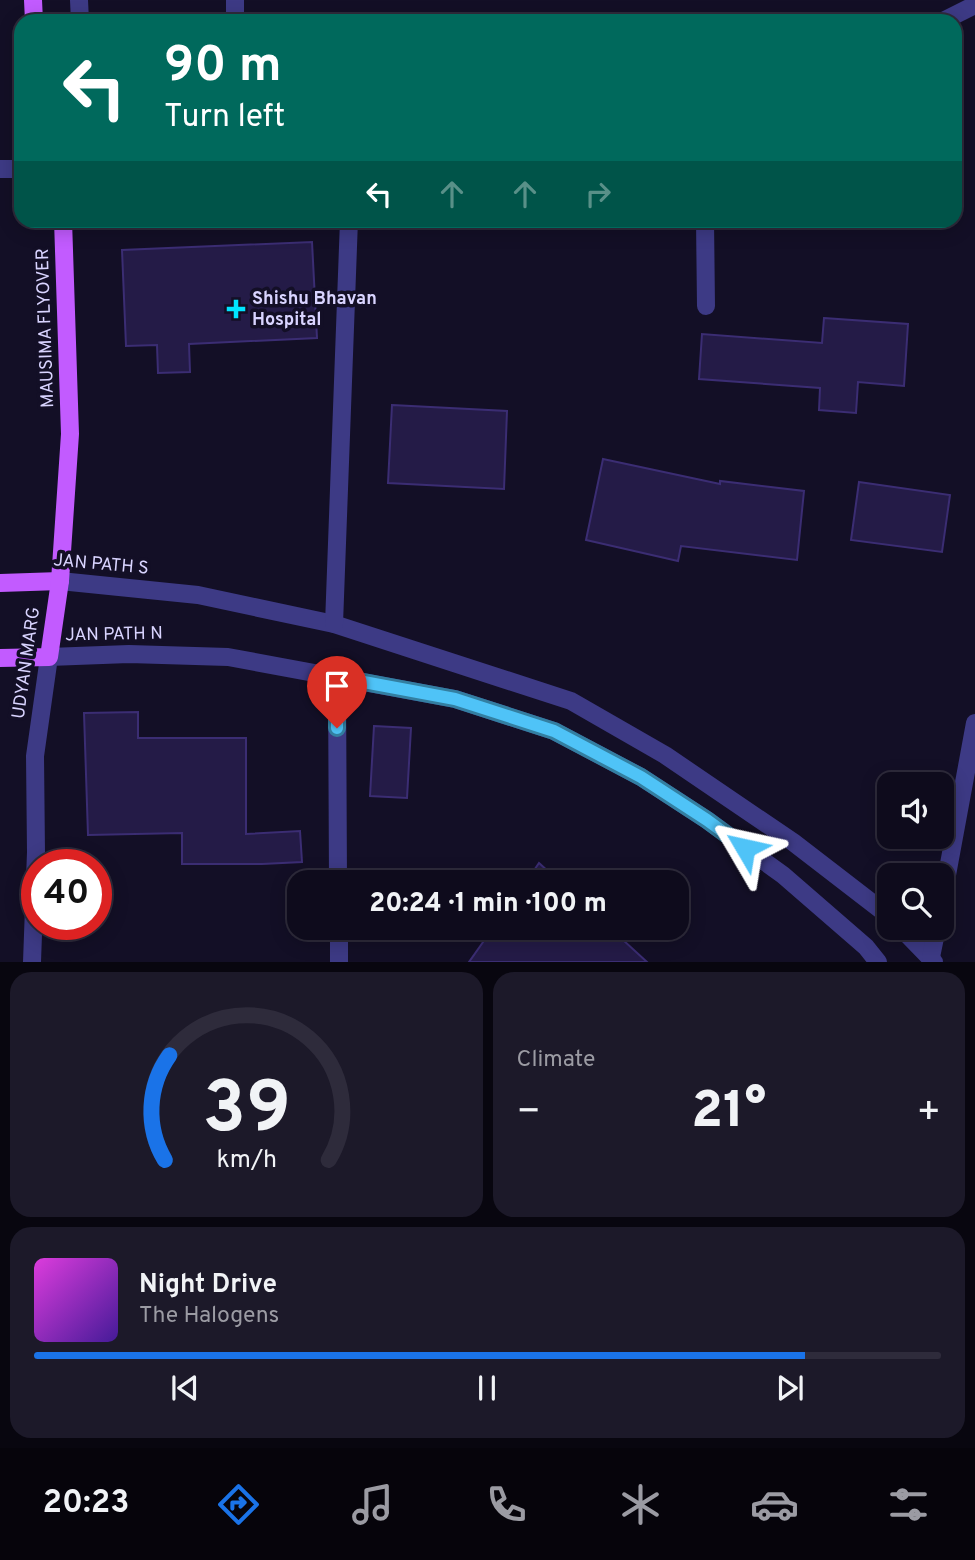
<!DOCTYPE html>
<html lang="en">
<head>
<meta charset="utf-8">
<style>
	:root { --surface:#0e0b1c; --page:#1c1929; --text:#f1f3f6; --muted:#9b9ba3; --line:#2e2b3b; --accent:#1a73e8 }
	body { margin:0; font-family:Overpass,sans-serif; background:var(--page); color:var(--text); height:100vh; display:flex; flex-direction:column; font-size:26px; white-space:nowrap }
	* { box-sizing:border-box; margin:0 }
	p { font-size:23px; color:var(--muted) }
	.icon { flex:none; width:38px; height:38px; fill:none; stroke:currentColor; stroke-width:2; stroke-linecap:round; stroke-linejoin:round }
	.map { position:relative; height:962px; overflow:hidden }
	.drawer { display:flex; flex-direction:column; gap:10px; padding:10px; background:#08060f; flex:1 }
	.drawer>* { flex:none }
	.top-card { position:absolute; left:14px; top:14px; width:948px; height:214px; border-radius:21px; box-shadow:0 4px 18px #0003,0 0 0 2px var(--line); background:#00695c; color:#fff; overflow:hidden }
	.controls { position:absolute; left:877px; top:772px; display:grid; gap:14px }
	.controls a { display:grid; place-items:center; width:77px; height:77px; border-radius:14px; background:var(--surface); box-shadow:0 4px 18px #0003,0 0 0 2px var(--line); font-size:35px }
	.speed { position:absolute; left:21px; top:849px; display:flex; gap:14px; font-size:35px; font-weight:700; text-align:center }
	.speed>* { display:grid; place-content:center; width:91px; height:91px; border-radius:50%; background:var(--surface); box-shadow:0 4px 18px #0003,0 0 0 2px var(--line); line-height:1 }
	.speed .limit { border:10px solid #d22; background:#fff; color:#111 }
	.pin { position:absolute; display:grid; place-items:center; width:60px; height:60px; color:#fff; margin:-72px -30px; border-radius:50% 50% 50% 0; rotate:-45deg; box-shadow:0 0 7px #0007 }
	.pin .icon { rotate:45deg }
	.me { position:absolute; width:77px; margin:-38px; rotate:306deg; stroke-linejoin:round; filter:drop-shadow(0 0 5px #0008) }
	.turn { display:flex; align-items:center; gap:24px; height:147px; padding:0 35px; font-size:32px }
	.turn .icon { width:91px; height:91px; stroke-width:2.5 }
	.turn b { display:block; font-size:49px; line-height:60px }
	.lanes { display:flex; align-items:center; height:66px; padding:0 35px; background:#0003; justify-content:center; gap:35px; direction:ltr }
	.lanes .off { opacity:.35 }
	.big { font-size:52px; font-weight:800; line-height:1.1 }
	.drawer .tile { flex:1; display:flex; flex-direction:column; justify-content:center; gap:10px; min-width:0; padding:0 24px; border-radius:21px; background:var(--page) }
	.drawer .dial { align-items:center; gap:0 }
	.dial svg { height:182px; overflow:visible; fill:none; stroke:var(--line); stroke-width:7; stroke-linecap:round; text-anchor:middle }
	.dial text { fill:var(--text); stroke:none }
	.song { display:flex; align-items:center; gap:21px }
	.cover { width:84px; height:84px; border-radius:10px; background:linear-gradient(135deg,hsl(300 70% 55%),hsl(260 70% 35%)) }
	.played { height:7px; border-radius:4px; background:linear-gradient(90deg,var(--accent) 85%,var(--line) 85%) }
	.keys { display:flex; justify-content:space-around; direction:ltr }
	.heat { display:flex; justify-content:space-between; align-items:center; font-size:38px; direction:ltr }
	.drawer .tiles { flex:1; display:grid; gap:10px; grid-template-columns:1fr 1fr }
	.tile:last-child { grid-column:span 2 }
	.trip { position:absolute; left:287px; top:870px; width:402px; height:70px; border-radius:21px; background:var(--surface); box-shadow:0 4px 18px #0003,0 0 0 2px var(--line); font-weight:800; line-height:70px; text-align:center }
	.dock { display:flex; height:112px; justify-content:space-around; align-items:center; background:#06040b; color:var(--muted) }
	.dock .icon { width:49px; height:49px }
	.dock .selected { color:var(--accent) }
	.dock b { font-size:32px; color:var(--text) }
	.map>svg:first-child { display:block }
	.building { fill:#241b47; stroke:#3b2d73; stroke-width:2 }
	.lines { fill:none; stroke-linecap:round; stroke-linejoin:round }
	.minor { stroke:#3d3a85; stroke-width:18 }
	.major { stroke:#c25bff; stroke-width:18 }
	.route-casing { stroke:#337fa1; stroke-width:18 }
	.route { stroke:#4fc3f7; stroke-width:12 }
	.poi-dot { fill:#00e5ff; stroke:#130f26; stroke-width:2.5 }
	.labels { text-anchor:middle; dominant-baseline:central; stroke-width:7; stroke-linejoin:round; paint-order:stroke }
	.poi-label { font-size:18px; font-weight:bold; fill:#d9d4ff; stroke:#130f26; text-anchor:start }
	.street-label { font-size:18px; fill:#d9d4ff; stroke:#130f26 }
</style>
</head>
<body>
<div class="map">
<svg width="975" height="962" viewBox="0 0 975 962">
	<rect width="100%" height="100%" fill="#130f26"/>
	<!-- building -->
	<g class="building">
		<path d="M312 242 317 338 189 344 190 372 158 373 157 345 126 346 122 250Z"/>
		<path d="M824 318 908 324 904 386 858 382 856 413 819 410 820 388 699 379 702 334 822 343Z"/>
		<path d="M392 405 507 411 504 489 388 483Z"/>
		<path d="M603 459 720 484V481L804 491 797 560 681 546 678 561 586 540Z"/>
		<path d="M859 482 950 495 942 552 851 540Z"/>
		<path d="M138 712V738H246V834L300 831 302 862 262 864H182V833L88 835 84 713Z"/>
		<path d="M374 726 411 728 407 798 370 796Z"/>
		<path d="M539 863 560 882H526Z"/>
		<path d="M493 928H610L647 962H469Z"/>
	</g>
	<g class="lines">
		<!-- minor -->
		<g class="minor">
			<path d="M79 0 80 21"/>
			<path d="M235 0V21"/>
			<path d="M943 21 975 5"/>
			<path d="M0 169H21"/>
			<path d="M705 220 706 306"/>
			<path d="M60 581 198 595 334 624 571 701 665 755 793 842 889 916"/>
			<path d="M334 624 349 220"/>
			<path d="M337 677 338 882"/>
			<path d="M942 902 975 723"/>
			<path d="M339 928V962"/>
			<path d="M901 928 934 962"/>
			<path d="M931 957 937 928"/>
			<path d="M32 962 36 852 35 756 49 657 129 654 228 657 455 699 554 731 641 777 707 820 783 875 866 947 878 962"/>
		</g>
		<!-- major -->
		<g class="major">
			<path d="M33 0 34 21"/>
			<path d="M0 583 60 581"/>
			<path d="M0 658 49 657 60 581 70 434 63 220"/>
		</g>
	</g>
	<g class="lines">
		<defs>
			<path id="route" d="M337 728V677L455 699 554 731 641 777 707 820 745 848"/>
		</defs>
		<!-- route casing -->
		<use href="#route" class="route-casing"/>
		<!-- route -->
		<use href="#route" class="route"/>
	</g>
	<!-- markers -->
	<path class="poi-dot" d="M232.5 298.5h7v7h7v7h-7v7h-7v-7h-7v-7h7z"/>
	<g class="labels">
		<!-- poi labels -->
		<g class="poi-label">
			<text x="252" y="299">Shishu Bhavan<tspan x="252" dy="21">Hospital</tspan></text>
		</g>
		<!-- street labels -->
		<g class="street-label">
			<text transform="translate(46 328) rotate(-92)">MAUSIMA FLYOVER</text>
			<text transform="translate(101 565) rotate(5)">JAN PATH S</text>
			<text transform="translate(114 635) rotate(-1)">JAN PATH N</text>
			<text transform="translate(27 663) rotate(-82)">UDYAN MARG</text>
		</g>
	</g>
</svg>
<div class="controls">
<a><svg class="icon" aria-label="sound" viewBox="0 0 24 24"><path d="M4 9h4l5-4v14l-5-4H4zM17 9q2 3 0 6"/></svg></a>
<a><svg class="icon" aria-label="search" viewBox="0 0 24 24"><circle cx="10" cy="10" r="6"/><path d="M15 15l6 6"/></svg></a>
</div>
<div class="speed"><div class="limit">40</div></div>
<div class="pin" style="left:337px;top:728px;background:#d93025"><svg class="icon" aria-label="arrive" viewBox="0 0 24 24"><path d="M6 21V4h12l-3 4 3 4H6"/></svg></div>
<svg class="me" style="left:745px;top:848px" viewBox="-20 -20 40 40"><path d="M0-17L14 15 0 8-14 15z" fill="#4fc3f7" stroke="#fff" stroke-width="4"/></svg>
<div class="trip">20:24 · 1 min · 100 m</div>
<div class="top-card">
<div class="turn"><svg class="icon" aria-label="left" viewBox="0 0 24 24"><path d="M17 20v-9H6M10 6l-5 5 5 5"/></svg><div><b>90 m</b>Turn left</div></div>
<div class="lanes"><svg class="icon" aria-label="left" viewBox="0 0 24 24"><path d="M17 20v-9H6M10 6l-5 5 5 5"/></svg><svg class="icon off" aria-label="ahead" viewBox="0 0 24 24"><path d="M12 20V5M6 11l6-6 6 6"/></svg><svg class="icon off" aria-label="ahead" viewBox="0 0 24 24"><path d="M12 20V5M6 11l6-6 6 6"/></svg><svg class="icon off" aria-label="right" viewBox="0 0 24 24"><path d="M7 20v-9h11M14 6l5 5-5 5"/></svg></div>
</div>
</div>
<section class="drawer">
<div class="tiles">
<div class="tile dial"><svg viewBox="0 0 100 80">
<path d="M14 69A42 42 0 1 1 86 69"/>
<path d="M14 69A42 42 0 0 1 16 23" stroke="#1a73e8"/>
<text x="50" y="56" font-size="32" font-weight="700">39</text>
<text x="50" y="72" font-size="11">km/h</text>
</svg></div>
<div class="tile"><p>Climate</p>
<div class="heat"><a>−</a><b class="big">21°</b><a>+</a></div>
</div>
<div class="tile">
<div class="song"><i class="cover"></i><div><b>Night Drive</b><p>The Halogens</p></div></div>
<div class="played"></div>
<div class="keys"><svg class="icon" aria-label="previous" viewBox="0 0 24 24"><path d="M18 5L8 12l10 7zM5 5v14"/></svg><svg class="icon" aria-label="pause" viewBox="0 0 24 24"><path d="M8 5v14M16 5v14"/></svg><svg class="icon" aria-label="next" viewBox="0 0 24 24"><path d="M6 5l10 7-10 7zM19 5v14"/></svg></div>
</div>
</div>
</section>
<nav class="dock">
<b>20:23</b>
<svg class="icon selected" aria-label="directions" viewBox="0 0 24 24"><path d="M12 3l9 9-9 9-9-9zM9 14v-3h6M13 9l2 2-2 2"/></svg>
<svg class="icon" aria-label="music" viewBox="0 0 24 24"><path d="M9 18V5l10-2v13"/><circle cx="6" cy="18" r="3"/><circle cx="16" cy="16" r="3"/></svg>
<svg class="icon" aria-label="phone" viewBox="0 0 24 24"><path d="M5 4h4l2 5-3 2q2 4 5 5l2-3 5 2v4C11 20 4 13 5 4z"/></svg>
<svg class="icon" aria-label="climate" viewBox="0 0 24 24"><path d="M12 3v18M4 7l16 10M4 17L20 7"/></svg>
<svg class="icon" aria-label="car" viewBox="0 0 24 24"><path d="M5 17H2v-5l4-1 3-4h7l3 4 3 1v5h-3M9 17h6M6 11h13"/><circle cx="7" cy="17" r="2"/><circle cx="17" cy="17" r="2"/></svg>
<svg class="icon" aria-label="filters" viewBox="0 0 24 24"><path d="M4 7h16M4 17h16"/><circle cx="9" cy="7" r="2"/><circle cx="15" cy="17" r="2"/></svg>
</nav>
</body>
</html>
